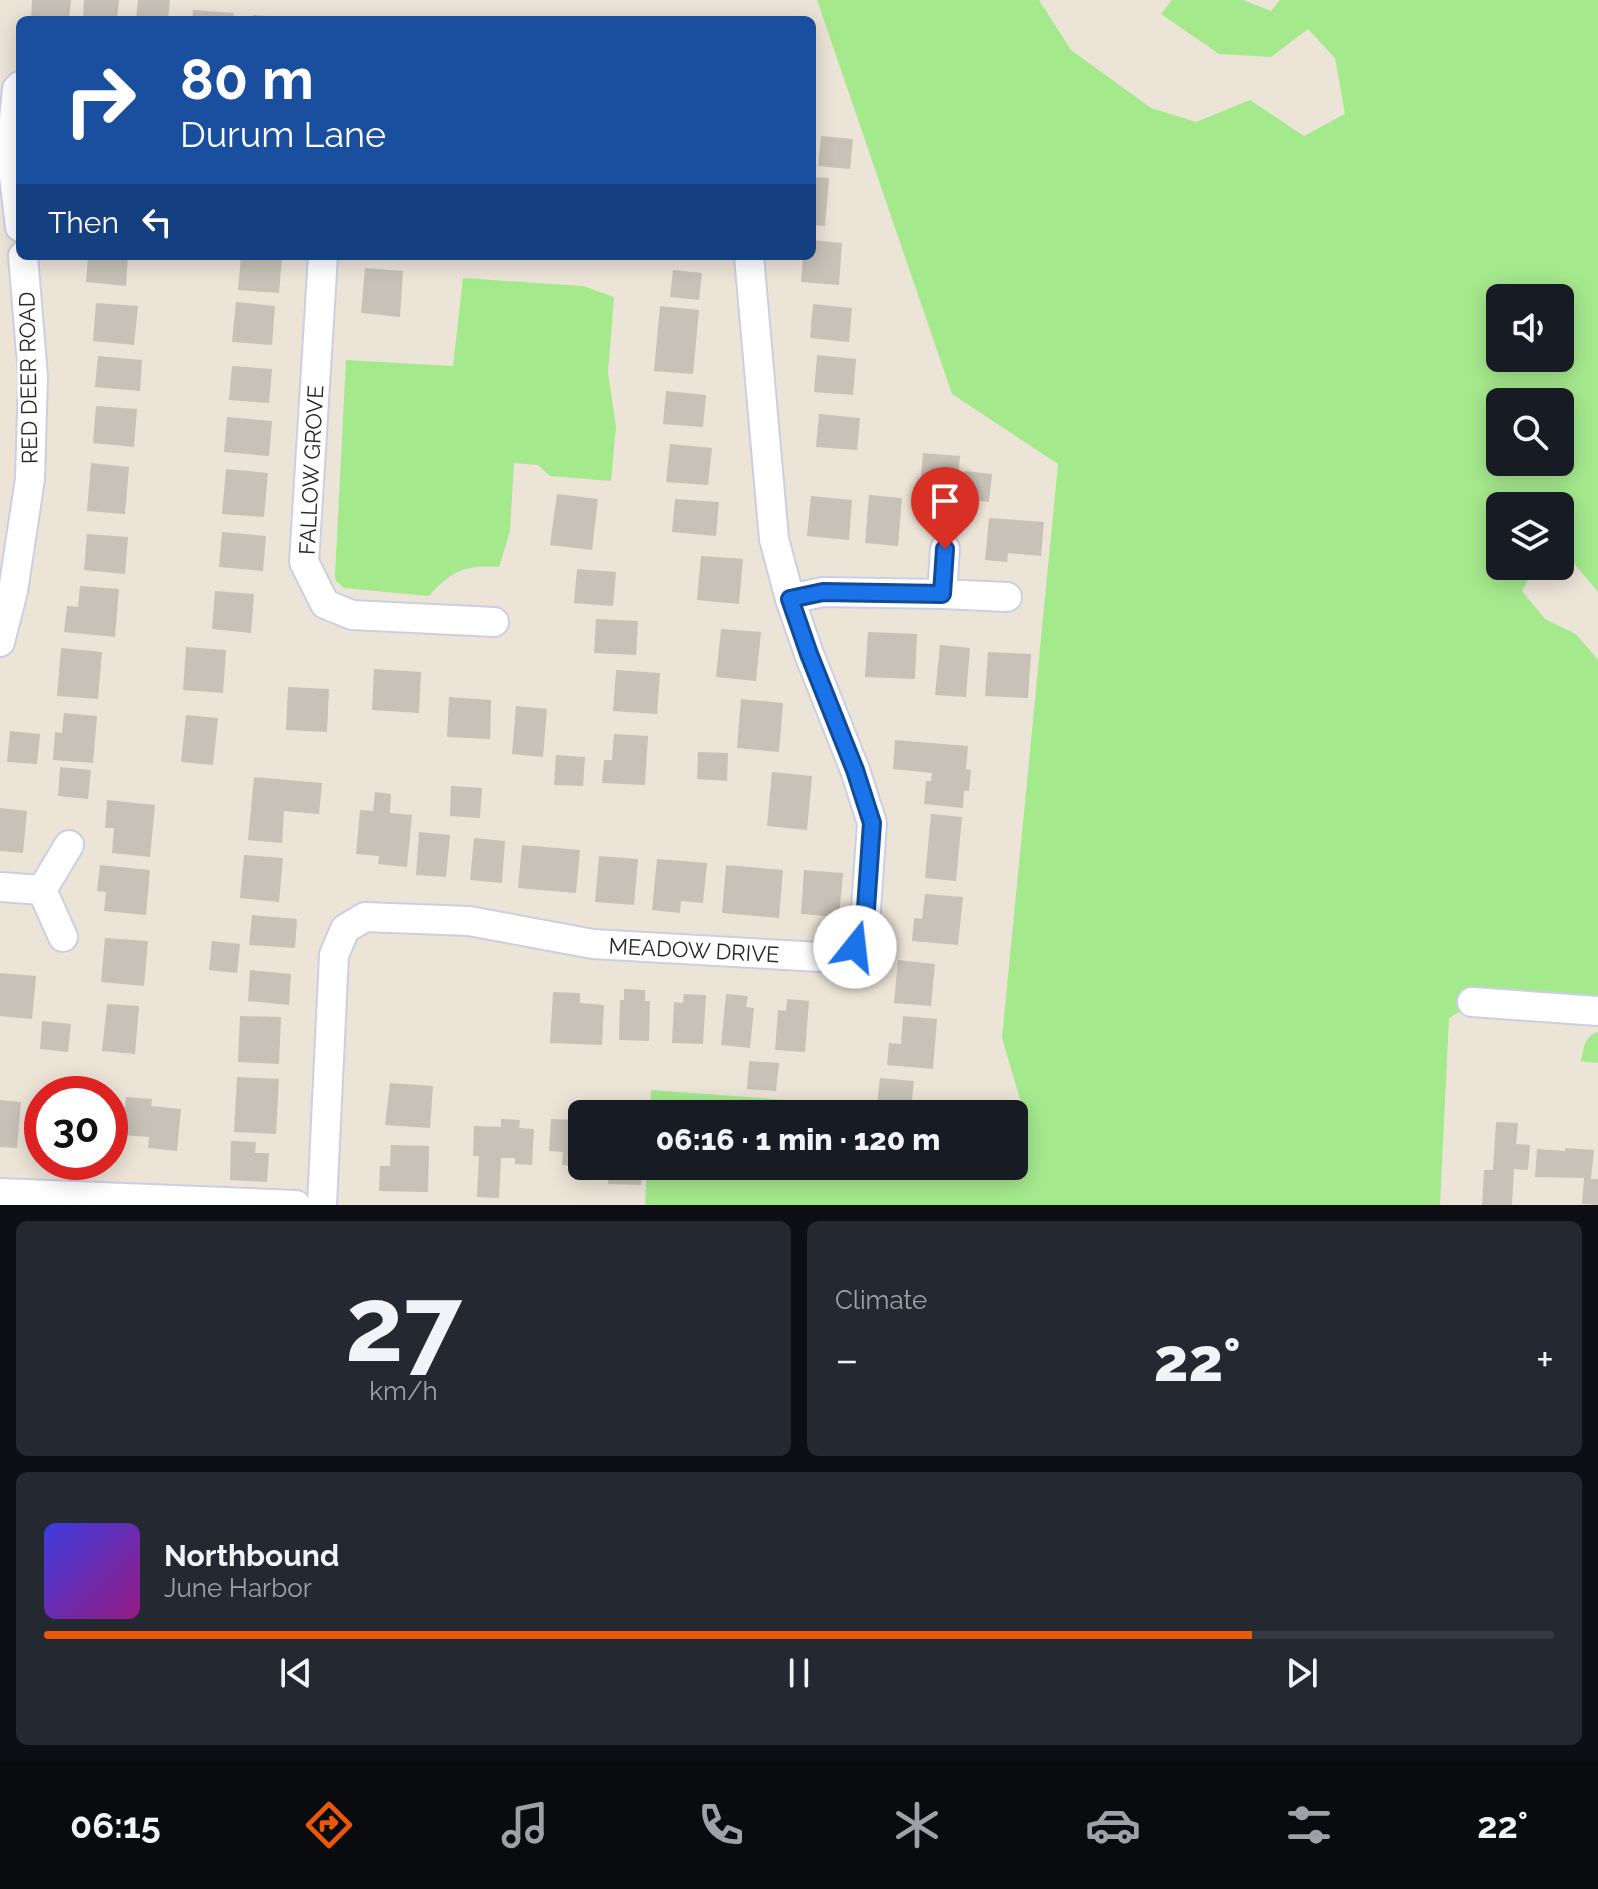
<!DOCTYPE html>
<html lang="en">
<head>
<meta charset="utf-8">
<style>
	:root { --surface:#171b24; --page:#242831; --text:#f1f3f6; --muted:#9ea1a6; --line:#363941; --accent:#ea580c }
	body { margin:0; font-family:Raleway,sans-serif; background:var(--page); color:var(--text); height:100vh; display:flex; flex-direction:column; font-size:30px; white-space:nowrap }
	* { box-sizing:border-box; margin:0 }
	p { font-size:26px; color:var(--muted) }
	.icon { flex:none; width:44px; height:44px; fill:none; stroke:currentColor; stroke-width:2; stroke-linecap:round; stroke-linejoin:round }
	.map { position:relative; height:1205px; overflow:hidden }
	.sheet { display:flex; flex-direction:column; gap:16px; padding:16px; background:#0d0f14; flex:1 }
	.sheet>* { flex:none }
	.guide { position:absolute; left:16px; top:16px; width:800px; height:244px; border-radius:12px; box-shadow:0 4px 20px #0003; background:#1a4fa0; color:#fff; overflow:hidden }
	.controls { position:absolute; left:1486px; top:284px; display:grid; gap:16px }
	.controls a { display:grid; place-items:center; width:88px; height:88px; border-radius:12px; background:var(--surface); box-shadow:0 4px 20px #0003; font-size:40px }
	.speed { position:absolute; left:24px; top:1076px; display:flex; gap:16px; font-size:40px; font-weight:700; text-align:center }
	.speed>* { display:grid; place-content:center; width:104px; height:104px; border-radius:50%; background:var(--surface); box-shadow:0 4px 20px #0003; line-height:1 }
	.speed .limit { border:12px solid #d22; background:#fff; color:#111 }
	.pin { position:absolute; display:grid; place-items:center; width:68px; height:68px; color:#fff; margin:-82px -34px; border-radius:50% 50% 50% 0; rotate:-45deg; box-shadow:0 0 8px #0007 }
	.pin .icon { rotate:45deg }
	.me { position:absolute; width:88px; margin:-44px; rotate:16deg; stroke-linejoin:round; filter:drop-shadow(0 0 6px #0008) }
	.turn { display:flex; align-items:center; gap:28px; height:168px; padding:0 32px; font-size:36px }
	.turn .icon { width:104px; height:104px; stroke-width:2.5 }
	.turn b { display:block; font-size:56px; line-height:68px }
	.then { display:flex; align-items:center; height:76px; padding:0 32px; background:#0003; gap:16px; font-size:30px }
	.big { font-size:60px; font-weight:800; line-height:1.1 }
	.sheet .tile { flex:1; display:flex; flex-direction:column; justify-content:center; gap:12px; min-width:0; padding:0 28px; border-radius:12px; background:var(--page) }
	.sheet .dial { align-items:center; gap:0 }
	.dial b { font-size:104px; line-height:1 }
	.song { display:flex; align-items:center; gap:24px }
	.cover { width:96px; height:96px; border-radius:12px; background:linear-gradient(135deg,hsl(240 70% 55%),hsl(310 70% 35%)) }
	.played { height:8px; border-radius:4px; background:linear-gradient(90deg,var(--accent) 80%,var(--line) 80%) }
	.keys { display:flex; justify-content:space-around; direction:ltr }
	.heat { display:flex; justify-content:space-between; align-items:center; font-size:44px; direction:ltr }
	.sheet .tiles { flex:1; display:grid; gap:16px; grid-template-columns:1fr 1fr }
	.tile:last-child { grid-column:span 2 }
	.trip { position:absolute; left:568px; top:1100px; width:460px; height:80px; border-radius:12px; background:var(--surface); box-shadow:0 4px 20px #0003; font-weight:800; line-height:80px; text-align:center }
	.tabs { display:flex; height:128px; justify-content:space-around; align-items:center; background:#090b0e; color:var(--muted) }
	.tabs .icon { width:56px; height:56px }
	.tabs .current { color:var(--accent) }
	.tabs b { font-size:36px; color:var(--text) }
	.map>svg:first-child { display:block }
	.green { fill:#a5e98d; fill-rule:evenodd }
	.building { fill:#c7c1b7 }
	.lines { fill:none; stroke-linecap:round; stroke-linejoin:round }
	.minor-casing { stroke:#cccfe3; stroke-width:32 }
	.minor { stroke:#fff; stroke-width:28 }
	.route-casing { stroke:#114b97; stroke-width:20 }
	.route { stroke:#1a73e8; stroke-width:14 }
	.labels { text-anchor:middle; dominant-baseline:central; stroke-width:6; stroke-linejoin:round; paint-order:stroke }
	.street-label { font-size:22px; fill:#272727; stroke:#fff }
</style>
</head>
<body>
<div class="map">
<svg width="1598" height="1205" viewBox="0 0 1598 1205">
	<rect width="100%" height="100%" fill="#ece4d7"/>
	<!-- green -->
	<g class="green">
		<path d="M817 0H1039L1071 50 1151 108 1196 122 1250 100 1304 136 1345 114 1335 58 1308 29 1271 57 1219 54 1161 14 1172 0H1243L1271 11 1280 0H1598V592L1566 554H1560V506H1500V566H1535L1522 591 1545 619 1576 634 1598 660V1001L1482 998 1449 1018 1440 1205H645L647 1166H1014V1130L1027 1123 1002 1038 1058 464 952 394ZM1500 298H1560V358H1500ZM1500 402H1560V462H1500Z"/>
		<path d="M463 278 583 286 614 297 608 373 616 427 611 481 550 476 538 465 514 463 510 531 499 567C466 565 452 570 429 596L344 588 336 581 335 575 346 360 453 366Z"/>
		<path d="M1598 1032V1063L1581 1061C1584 1049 1584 1036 1598 1032Z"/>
		<path d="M651 1090 814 1102 822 1114H650Z"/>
	</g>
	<!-- building -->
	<g class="building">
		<path d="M32 0H71L69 20H31Z"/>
		<path d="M84 0H119L117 20H83Z"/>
		<path d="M138 0H170L168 20H136Z"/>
		<path d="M193 10 234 13 233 20H192Z"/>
		<path d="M253 15 287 18 286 20H253Z"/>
		<path d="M821 136 853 139 850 169 818 166Z"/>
		<path d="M812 177 829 178 825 226 812 225Z"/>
		<path d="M812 240 842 243 839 285 801 282 803 256H812Z"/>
		<path d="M88 256H128L126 286 86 282Z"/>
		<path d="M241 256 282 258 279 293 238 290Z"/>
		<path d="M365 268 403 271 400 317 361 313Z"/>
		<path d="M673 270 702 273 699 300 670 297Z"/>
		<path d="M236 302 275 306 272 345 232 342Z"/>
		<path d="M96 303 138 306 134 345 93 341Z"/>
		<path d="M813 304 852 308 849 342 810 338Z"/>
		<path d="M660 306 699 310 693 374 654 371Z"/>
		<path d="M817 355 856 359 853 395 814 392Z"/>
		<path d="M98 356 142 360 140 391 95 387Z"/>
		<path d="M232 366 272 369 269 403 229 400Z"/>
		<path d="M666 391 706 395 703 427 663 424Z"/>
		<path d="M96 406 137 409 134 447 93 443Z"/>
		<path d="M819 414 860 418 857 450 816 447Z"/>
		<path d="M227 417 272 421 269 456 224 452Z"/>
		<path d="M670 444 712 448 708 485 666 482Z"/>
		<path d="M923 453 960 456 956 503 919 500Z"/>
		<path d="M91 463 129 467 125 514 87 511Z"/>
		<path d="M226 469 268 473 264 517 222 514Z"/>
		<path d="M965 471 992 474 989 502 963 499Z"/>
		<path d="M557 494 598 499 592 550 550 545Z"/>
		<path d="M869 495 902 498 898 546 865 543Z"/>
		<path d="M811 496 852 500 849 540 807 536Z"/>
		<path d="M675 499 719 502 716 536 672 532Z"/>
		<path d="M989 518 1044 522 1041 556 1008 553 1007 562 985 560Z"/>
		<path d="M222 532 266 536 263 571 219 567Z"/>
		<path d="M87 534 128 537 125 574 84 570Z"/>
		<path d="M701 556 743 559 739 604 697 600Z"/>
		<path d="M577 569 616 572 613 606 574 603Z"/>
		<path d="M80 586 119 589 115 637 64 632 67 606 78 607Z"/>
		<path d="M215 591 254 594 251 633 212 629Z"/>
		<path d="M596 619 638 621 636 655 594 653Z"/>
		<path d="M721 629 761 632 756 681 716 677Z"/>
		<path d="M868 632 917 634 915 679 865 677Z"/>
		<path d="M940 645 970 648 966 697 935 695Z"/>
		<path d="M186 647 226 650 223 693 183 690Z"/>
		<path d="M61 648 102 652 98 699 57 696Z"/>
		<path d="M988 652 1031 654 1028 698 985 696Z"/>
		<path d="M374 669 421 672 419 713 372 710Z"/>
		<path d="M616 670 660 673 657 714 613 711Z"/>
		<path d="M288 687 329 689 327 732 286 730Z"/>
		<path d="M449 697 491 700 490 739 447 737Z"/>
		<path d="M741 699 783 703 779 752 737 748Z"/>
		<path d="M516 706 547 709 543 757 512 754Z"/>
		<path d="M64 713 97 716 93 763 53 760 55 732 62 733Z"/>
		<path d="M186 715 218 718 213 765 181 762Z"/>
		<path d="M10 731 40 734 37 764 7 762Z"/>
		<path d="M614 734 648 736 645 785 602 783 604 760H612Z"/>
		<path d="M895 740 968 746 966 769 971 770 969 791H964L963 808 924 804 926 781H931L932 773 893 769Z"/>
		<path d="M698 752 728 753 727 781 697 779Z"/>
		<path d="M556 755 585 757 583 786 554 785Z"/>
		<path d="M60 767 91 770 88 799 58 796Z"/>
		<path d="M772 772 812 776 807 830 767 826Z"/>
		<path d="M254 777 322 783 319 814 284 811 282 843 248 840Z"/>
		<path d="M451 786 482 788 480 818 450 816Z"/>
		<path d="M375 792 391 794 390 813 412 815 407 867 378 864 379 856 356 854 360 810 373 811Z"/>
		<path d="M107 800 155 805 150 857 112 853 114 828H105Z"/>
		<path d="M0 808 27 811 23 853 0 851Z"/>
		<path d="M931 814 962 817 956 881 925 878Z"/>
		<path d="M419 832 450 835 446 877 416 875Z"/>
		<path d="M474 838 505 841 502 883 470 880Z"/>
		<path d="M522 845 580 850 576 893 518 888Z"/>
		<path d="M244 855 283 858 279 902 240 898Z"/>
		<path d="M599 856 638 859 634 905 595 902Z"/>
		<path d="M657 859 707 863 703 903 681 901 680 913 652 910Z"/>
		<path d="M100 865 150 870 146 915 104 911 106 892 97 891Z"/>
		<path d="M726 865 783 870 779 918 722 913Z"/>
		<path d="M804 870 843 873 839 917 801 914Z"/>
		<path d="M925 894 963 897 958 945 912 941 914 918 922 919Z"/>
		<path d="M252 915 297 919 295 948 249 945Z"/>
		<path d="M105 938 148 941 144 986 101 982Z"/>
		<path d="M212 941 240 944 237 973 209 970Z"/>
		<path d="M898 960 935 964 931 1006 894 1003Z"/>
		<path d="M250 970 291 974 289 1005 248 1001Z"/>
		<path d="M0 973 36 976 32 1019 0 1016Z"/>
		<path d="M624 989 645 990V1001H650L649 1041 619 1040 620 1000H624Z"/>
		<path d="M553 992 580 993V1003L604 1005 602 1045 550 1043Z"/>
		<path d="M684 994 706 995 703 1044 672 1043 674 1002 683 1003Z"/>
		<path d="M726 994 748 996 746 1007 754 1008 750 1048 721 1045Z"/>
		<path d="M787 999 809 1001 805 1052 775 1050 778 1010 786 1011Z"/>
		<path d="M107 1004 139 1006 135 1054 102 1051Z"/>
		<path d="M240 1016 281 1017 279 1064 238 1062Z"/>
		<path d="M903 1016 937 1019 933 1069 887 1065 889 1043 901 1044Z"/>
		<path d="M42 1021 71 1024 68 1052 40 1049Z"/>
		<path d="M749 1061 779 1063 776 1091 747 1089Z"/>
		<path d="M237 1077 279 1079 276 1134 234 1132Z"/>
		<path d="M880 1078 914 1081 912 1100 919 1101 918 1114H842L844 1101 877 1104Z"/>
		<path d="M390 1083 433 1086 430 1128 385 1125Z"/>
		<path d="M126 1097 152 1099 151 1106 181 1109 177 1151 148 1148 149 1137 122 1135 121 1153 110 1152V1106L125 1107Z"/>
		<path d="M0 1100 21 1102 17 1148 0 1147Z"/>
		<path d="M39 1111H42V1153L35 1152Z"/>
		<path d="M501 1119 520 1120 519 1128 534 1129 532 1165 515 1164V1158H501L499 1198 477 1197 479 1156H473L474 1126 501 1127Z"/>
		<path d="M551 1119 582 1120V1167L562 1165 563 1152 549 1151Z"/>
		<path d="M1496 1122 1518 1123 1516 1144 1530 1145 1528 1170 1514 1169 1512 1205H1482L1484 1170H1493Z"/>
		<path d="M231 1141 256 1142 255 1153H269L267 1182 230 1180Z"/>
		<path d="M391 1145 429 1146 428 1192 379 1191 380 1166H390Z"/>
		<path d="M1565 1148 1594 1150 1591 1179H1598V1205L1582 1204 1584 1178 1535 1177 1537 1149 1566 1151Z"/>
		<path d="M609 1166H642L641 1185 608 1184Z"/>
	</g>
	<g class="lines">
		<defs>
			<g id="minor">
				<path d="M20 86 17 89 11 151 20 227"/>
				<path d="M323 256 304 562 325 604 352 615 494 622"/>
				<path d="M942 594 945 549"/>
				<path d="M790 599 823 592 942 594 1007 597"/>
				<path d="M0 642 13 591 30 479 33 376 23 256"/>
				<path d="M0 887 42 890 63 937"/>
				<path d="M42 890 69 845"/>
				<path d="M1472 1002 1598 1011"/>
				<path d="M0 1193 296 1205"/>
				<path d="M322 1205 334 955 345 929 365 917 469 921 593 944 820 957 855 947 865 923 872 823 855 770 809 654 790 599 774 539 749 256"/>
			</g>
		</defs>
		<!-- minor casing -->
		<use href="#minor" class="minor-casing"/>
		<!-- minor -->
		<use href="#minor" class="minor"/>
	</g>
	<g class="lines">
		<defs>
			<path id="route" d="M855 947 865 923 872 823 855 770 809 654 790 599 823 592 942 594 945 549"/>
		</defs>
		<!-- route casing -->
		<use href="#route" class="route-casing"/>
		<!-- route -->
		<use href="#route" class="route"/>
	</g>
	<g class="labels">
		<!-- street labels -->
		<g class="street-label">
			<text transform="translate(28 378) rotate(-91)">RED DEER ROAD</text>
			<text transform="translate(311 470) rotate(-87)">FALLOW GROVE</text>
			<text transform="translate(694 950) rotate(3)">MEADOW DRIVE</text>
		</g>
	</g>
</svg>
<div class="controls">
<a><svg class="icon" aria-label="sound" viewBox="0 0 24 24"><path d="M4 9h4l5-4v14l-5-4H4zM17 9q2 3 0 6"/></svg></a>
<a><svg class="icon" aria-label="search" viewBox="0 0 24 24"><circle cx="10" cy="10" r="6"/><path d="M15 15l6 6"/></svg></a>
<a><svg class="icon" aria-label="layers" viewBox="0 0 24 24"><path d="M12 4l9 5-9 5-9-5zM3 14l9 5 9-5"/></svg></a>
</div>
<div class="speed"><div class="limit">30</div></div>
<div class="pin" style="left:945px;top:549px;background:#d93025"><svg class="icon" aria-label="arrive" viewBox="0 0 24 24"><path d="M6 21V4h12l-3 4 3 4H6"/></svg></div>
<svg class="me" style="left:855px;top:947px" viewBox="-20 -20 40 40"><circle r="19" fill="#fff"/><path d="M0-13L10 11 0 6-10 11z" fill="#1a73e8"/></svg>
<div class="trip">06:16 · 1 min · 120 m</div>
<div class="guide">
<div class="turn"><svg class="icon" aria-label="right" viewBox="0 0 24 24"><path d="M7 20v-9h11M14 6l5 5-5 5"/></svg><div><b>80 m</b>Durum Lane</div></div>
<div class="then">Then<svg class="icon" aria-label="left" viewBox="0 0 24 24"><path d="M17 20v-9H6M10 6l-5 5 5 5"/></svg></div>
</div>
</div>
<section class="sheet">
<div class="tiles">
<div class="tile dial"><b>27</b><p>km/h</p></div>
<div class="tile"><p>Climate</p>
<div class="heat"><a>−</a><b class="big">22°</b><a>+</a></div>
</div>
<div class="tile">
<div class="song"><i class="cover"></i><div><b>Northbound</b><p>June Harbor</p></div></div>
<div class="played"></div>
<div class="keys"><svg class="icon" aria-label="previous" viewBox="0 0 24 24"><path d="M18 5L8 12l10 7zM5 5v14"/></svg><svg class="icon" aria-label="pause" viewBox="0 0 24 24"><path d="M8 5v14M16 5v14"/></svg><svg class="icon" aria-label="next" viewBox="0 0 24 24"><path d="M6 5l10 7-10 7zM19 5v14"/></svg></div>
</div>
</div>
</section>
<nav class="tabs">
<b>06:15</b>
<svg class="icon current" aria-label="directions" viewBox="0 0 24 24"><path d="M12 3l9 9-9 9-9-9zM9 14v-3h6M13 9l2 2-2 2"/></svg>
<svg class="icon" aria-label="music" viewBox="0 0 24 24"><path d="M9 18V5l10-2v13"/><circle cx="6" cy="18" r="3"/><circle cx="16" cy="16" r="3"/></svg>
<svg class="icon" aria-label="phone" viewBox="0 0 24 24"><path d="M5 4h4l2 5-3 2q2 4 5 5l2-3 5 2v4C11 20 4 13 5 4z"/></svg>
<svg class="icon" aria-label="climate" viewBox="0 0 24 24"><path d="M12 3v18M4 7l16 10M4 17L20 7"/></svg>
<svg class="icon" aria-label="car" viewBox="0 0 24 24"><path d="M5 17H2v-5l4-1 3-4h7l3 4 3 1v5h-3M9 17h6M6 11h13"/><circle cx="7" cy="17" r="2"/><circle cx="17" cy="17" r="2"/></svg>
<svg class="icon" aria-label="filters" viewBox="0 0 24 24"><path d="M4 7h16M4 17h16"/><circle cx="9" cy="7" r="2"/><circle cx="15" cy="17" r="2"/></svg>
<b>22°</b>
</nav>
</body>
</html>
